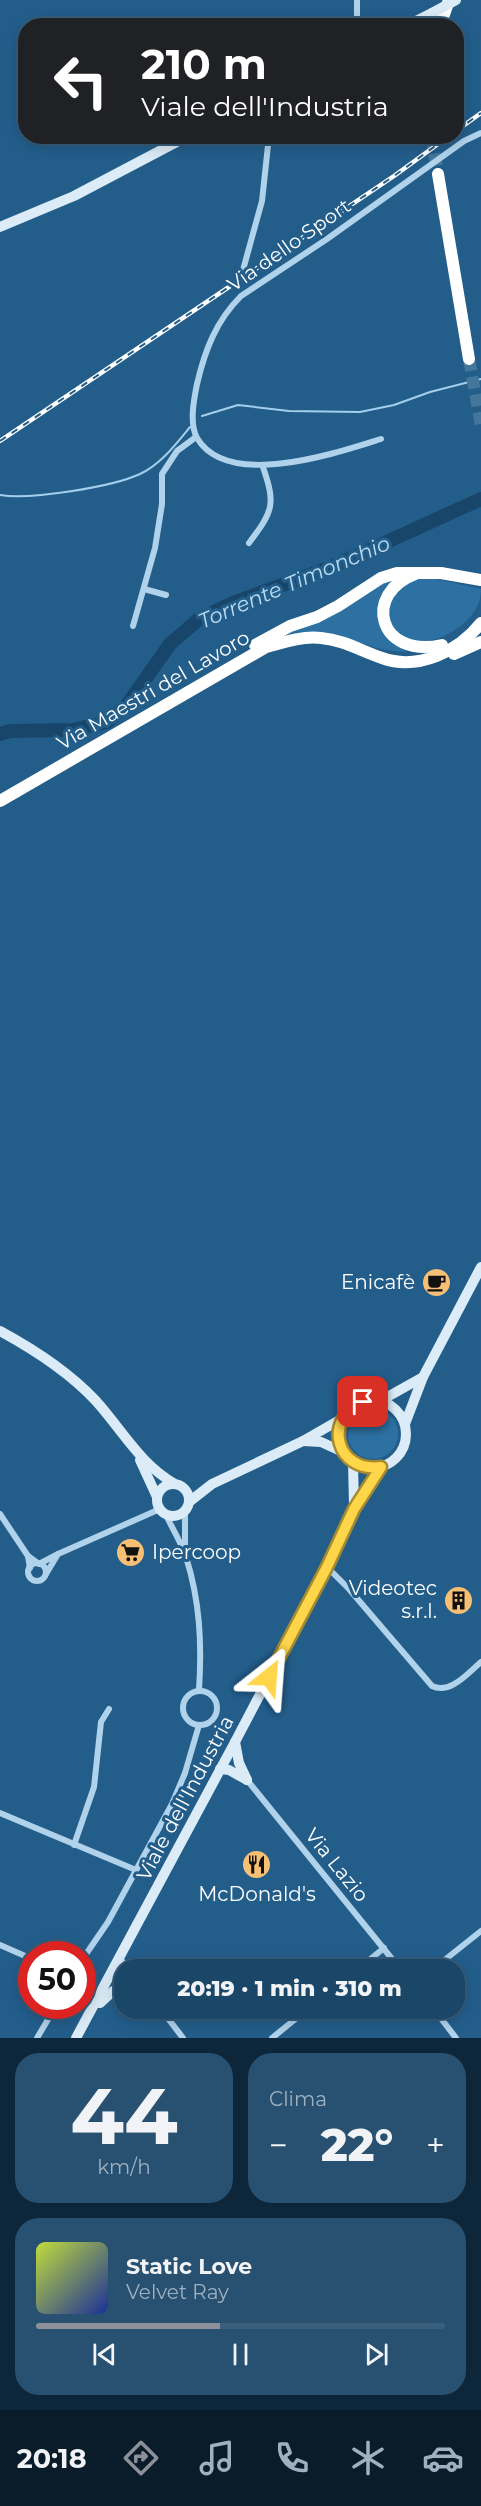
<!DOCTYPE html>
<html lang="it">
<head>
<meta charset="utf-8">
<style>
	:root { --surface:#1a4668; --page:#275071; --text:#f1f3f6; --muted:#9fb1c0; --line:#385e7c; --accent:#8c9099 }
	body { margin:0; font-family:Montserrat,sans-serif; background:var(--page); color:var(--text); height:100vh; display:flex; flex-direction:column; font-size:22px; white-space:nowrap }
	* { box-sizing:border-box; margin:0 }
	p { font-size:20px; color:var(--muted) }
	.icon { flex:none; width:33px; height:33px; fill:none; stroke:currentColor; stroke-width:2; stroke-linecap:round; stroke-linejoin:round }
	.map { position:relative; height:2038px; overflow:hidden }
	.side { display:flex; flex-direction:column; gap:15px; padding:15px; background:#0e2639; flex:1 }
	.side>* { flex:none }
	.guide { position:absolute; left:18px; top:18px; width:446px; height:126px; border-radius:24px; box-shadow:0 3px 15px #0003,0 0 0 2px var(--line); background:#202124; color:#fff; overflow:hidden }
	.speed { position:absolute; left:18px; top:1941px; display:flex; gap:12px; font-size:30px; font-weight:700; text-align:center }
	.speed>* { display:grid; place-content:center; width:78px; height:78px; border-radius:50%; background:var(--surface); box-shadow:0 3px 15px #0003,0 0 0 2px var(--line); line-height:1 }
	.speed .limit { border:9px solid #d22; background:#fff; color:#111 }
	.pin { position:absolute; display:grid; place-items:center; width:51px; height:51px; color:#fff; margin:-26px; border-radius:12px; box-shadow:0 3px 9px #0006 }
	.me { position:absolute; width:66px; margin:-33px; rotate:28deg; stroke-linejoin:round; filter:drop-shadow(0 0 4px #0008) }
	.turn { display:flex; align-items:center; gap:21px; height:126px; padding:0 24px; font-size:27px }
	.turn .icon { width:78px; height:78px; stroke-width:2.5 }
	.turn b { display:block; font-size:42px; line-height:51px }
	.big { font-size:45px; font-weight:800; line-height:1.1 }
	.side .tile { flex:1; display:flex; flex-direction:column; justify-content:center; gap:9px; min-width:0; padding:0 21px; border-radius:24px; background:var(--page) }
	.side .dial { align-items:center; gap:0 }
	.dial b { font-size:78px; line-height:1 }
	.song { display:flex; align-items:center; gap:18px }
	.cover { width:72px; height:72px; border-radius:9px; background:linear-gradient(135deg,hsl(70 70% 55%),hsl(230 70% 35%)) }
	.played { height:6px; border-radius:3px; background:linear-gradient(90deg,var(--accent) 45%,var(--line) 45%) }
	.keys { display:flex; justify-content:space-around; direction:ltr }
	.heat { display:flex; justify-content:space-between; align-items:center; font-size:33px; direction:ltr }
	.side .tiles { flex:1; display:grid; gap:15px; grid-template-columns:1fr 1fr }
	.tile:last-child { grid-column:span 2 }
	.trip { position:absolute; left:114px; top:1959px; width:351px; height:60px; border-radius:24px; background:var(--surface); box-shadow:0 3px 15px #0003,0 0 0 2px var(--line); font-weight:800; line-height:60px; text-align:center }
	.tabs { display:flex; height:96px; justify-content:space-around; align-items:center; background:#0a1c2a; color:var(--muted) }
	.tabs .icon { width:42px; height:42px }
	.tabs .active { color:var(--accent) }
	.tabs b { font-size:27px; color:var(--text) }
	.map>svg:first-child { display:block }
	.green { fill:#2d71a3 }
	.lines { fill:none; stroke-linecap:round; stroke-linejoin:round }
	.stream { stroke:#a4cfec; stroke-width:2 }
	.river { stroke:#18466b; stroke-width:14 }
	.highway-tunnel { stroke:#44769c; stroke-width:12; stroke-dasharray:12 6; stroke-linecap:butt }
	.street { stroke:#b0d2eb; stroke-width:6 }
	.secondary { stroke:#dbecf8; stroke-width:10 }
	.highway { stroke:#fff; stroke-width:12 }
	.rail-casing { stroke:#fff; stroke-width:4.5 }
	.rail { stroke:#235e8b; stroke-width:2; stroke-dasharray:7; stroke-linecap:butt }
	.secondary-bridge { stroke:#dbecf8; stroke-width:10 }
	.route-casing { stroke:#a68a30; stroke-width:15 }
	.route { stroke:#ffd54a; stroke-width:10 }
	.labels { text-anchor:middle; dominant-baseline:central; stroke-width:6; stroke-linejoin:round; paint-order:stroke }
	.street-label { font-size:20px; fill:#fff; stroke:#235e8b }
	.poi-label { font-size:20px; fill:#fff; stroke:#235e8b; text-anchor:end }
	.water-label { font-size:21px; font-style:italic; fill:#bcdcf2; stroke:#235e8b }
</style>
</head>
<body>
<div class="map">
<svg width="481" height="2038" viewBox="0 0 481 2038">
	<rect width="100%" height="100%" fill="#235e8b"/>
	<!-- green -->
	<g class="green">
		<path d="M395 578 383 596 386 636 407 652C354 650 333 621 275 638L371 588Z"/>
		<path d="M418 579H436L481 589C481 605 472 618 459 627 397 672 358 598 418 579Z"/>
		<circle cx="373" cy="1434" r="25"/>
	</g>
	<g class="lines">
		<!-- stream -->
		<g class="stream">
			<path d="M202 416 238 405 289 411 360 412 394 405 430 392 481 379"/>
			<path d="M0 495C30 500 112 487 140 474 161 464 176 444 190 427"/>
		</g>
		<!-- river -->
		<path class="river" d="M0 734 10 731 72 730 107 722 127 705 170 644 199 619 233 603 334 566 481 499"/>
		<!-- highway-tunnel -->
		<g class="highway-tunnel">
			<path d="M431 136 438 174"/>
			<path d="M469 359 481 426"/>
		</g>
		<!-- street -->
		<g class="street">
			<path d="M357 0V18L362 26"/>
			<path d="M243 270 262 201 269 136"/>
			<path d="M381 439C336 453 228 490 197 438 189 423 194 399 197 384 205 350 216 321 241 296L327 239 464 141 481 133"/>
			<path d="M249 543C273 511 276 505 263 467"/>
			<path d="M144 589 166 595"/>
			<path d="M133 626 155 548 162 504V474L177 451 196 437"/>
			<path d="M0 1514 28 1556"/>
			<path d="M166 1515C172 1528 181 1542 186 1557 200 1601 202 1644 199 1690"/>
			<path d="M185 1550V1511"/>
			<path d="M58 1554 160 1509"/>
			<circle cx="37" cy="1572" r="9"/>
			<path d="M327 1567 349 1589 432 1686C450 1695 468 1673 481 1662"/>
			<path d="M30 1568 28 1556 39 1564 58 1554 46 1574"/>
			<circle cx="200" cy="1708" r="17"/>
			<path d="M247 1780 401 1970"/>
			<path d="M0 1813 136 1870"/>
			<path d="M74 1845 94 1787 101 1722 109 1709"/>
			<path d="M0 1945 32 1959"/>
			<path d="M120 1958 128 1970"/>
			<path d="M82 1960 108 1922 172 1804 185 1773 199 1725"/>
			<path d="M357 1970 384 1948"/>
			<path d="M432 1970 481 1931"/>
			<path d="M160 2008 183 2038"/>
			<path d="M433 2008 456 2038"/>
			<path d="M37 2038 56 2006"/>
			<path d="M272 2038 309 2008"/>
		</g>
		<!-- secondary -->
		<g class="secondary">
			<path d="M406 26 432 13"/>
			<path d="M0 227 74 196 188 136"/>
			<path d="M0 1331C35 1350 69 1372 96 1401 123 1431 140 1464 175 1484"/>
			<circle cx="372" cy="1434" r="34"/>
			<path d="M380 1401 423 1377"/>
			<path d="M405 1424 423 1377 481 1267"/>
			<path d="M303 1441 321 1442 343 1452"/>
			<path d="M140 1460 157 1497"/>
			<path d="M353 1462 354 1506"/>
			<circle cx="173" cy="1500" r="16"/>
			<path d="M189 1502 212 1484 303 1441 343 1418"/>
			<path d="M235 1742 239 1763 247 1780"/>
			<path d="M220 1769 229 1770 247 1780"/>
			<path d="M100 2003 112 1992 124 1984"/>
			<path d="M76 2038 235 1742 327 1567 354 1509 381 1467"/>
		</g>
		<!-- highway -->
		<g class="highway">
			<path d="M440 26 449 0"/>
			<path d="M438 174 469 359"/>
			<path d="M415 574C363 593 377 659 442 645"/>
			<path d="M255 645 290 626 317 617 338 606 381 578 397 573H441L481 580"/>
			<path d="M454 654 481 642"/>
			<path d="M0 801 266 647C284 642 302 636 321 638 344 640 361 651 382 658 418 671 459 651 481 623"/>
		</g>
		<defs>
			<g id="rail">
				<path d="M456 131 481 113"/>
				<path d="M0 441 394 176 449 136"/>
			</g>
		</defs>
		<!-- rail casing -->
		<use href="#rail" class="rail-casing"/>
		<!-- rail -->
		<use href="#rail" class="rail"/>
		<!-- secondary-bridge -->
		<path class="secondary-bridge" d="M432 13 456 0"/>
	</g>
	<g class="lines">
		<defs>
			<path id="route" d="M269 1677 327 1567 354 1509 381 1467C336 1473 322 1419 363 1402"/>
		</defs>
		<!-- route casing -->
		<use href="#route" class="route-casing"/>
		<!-- route -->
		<use href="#route" class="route"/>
	</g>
	<!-- icons -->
	<defs>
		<symbol id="cafe-disc" viewBox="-11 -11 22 22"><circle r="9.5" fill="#f6bf73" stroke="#235e8b"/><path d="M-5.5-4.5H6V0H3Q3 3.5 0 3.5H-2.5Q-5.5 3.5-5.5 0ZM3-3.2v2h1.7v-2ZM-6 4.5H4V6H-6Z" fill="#111"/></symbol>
		<symbol id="supermarket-disc" viewBox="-11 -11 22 22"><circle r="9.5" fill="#f6bf73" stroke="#235e8b"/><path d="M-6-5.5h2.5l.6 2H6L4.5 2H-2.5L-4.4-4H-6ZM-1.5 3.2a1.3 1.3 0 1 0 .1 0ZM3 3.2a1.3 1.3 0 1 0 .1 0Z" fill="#111"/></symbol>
		<symbol id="building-disc" viewBox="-11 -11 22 22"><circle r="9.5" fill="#f6bf73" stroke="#235e8b"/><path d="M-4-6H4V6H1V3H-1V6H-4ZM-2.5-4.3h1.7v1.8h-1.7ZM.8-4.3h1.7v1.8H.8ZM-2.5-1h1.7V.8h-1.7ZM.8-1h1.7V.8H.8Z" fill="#111"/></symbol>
		<symbol id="restaurant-disc" viewBox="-11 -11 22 22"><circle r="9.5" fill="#f6bf73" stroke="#235e8b"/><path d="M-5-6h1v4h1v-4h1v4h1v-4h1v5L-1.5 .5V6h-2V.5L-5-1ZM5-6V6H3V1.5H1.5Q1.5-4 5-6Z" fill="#111"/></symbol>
	</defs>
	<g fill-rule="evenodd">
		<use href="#cafe-disc" x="420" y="1266" width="33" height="33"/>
		<use href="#supermarket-disc" x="114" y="1536" width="33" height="33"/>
		<use href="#building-disc" x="442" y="1584" width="33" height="33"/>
		<use href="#restaurant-disc" x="240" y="1848" width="33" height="33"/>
	</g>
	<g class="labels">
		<!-- street labels -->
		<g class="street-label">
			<text transform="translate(289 245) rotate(-35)">Via dello Sport</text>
			<text transform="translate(153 690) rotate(-30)">Via Maestri del Lavoro</text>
			<text transform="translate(185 1798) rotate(-62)">Viale dell'Industria</text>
			<text transform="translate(337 1865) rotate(51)">Via Lazio</text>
		</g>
		<!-- poi labels -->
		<g class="poi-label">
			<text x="415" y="1282">Enicafè</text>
			<text x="152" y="1552" text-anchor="start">Ipercoop</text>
			<text x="437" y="1588">Videotec<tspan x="437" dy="23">s.r.l.</tspan></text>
			<text x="257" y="1894" text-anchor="middle">McDonald's</text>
		</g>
		<!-- water labels -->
		<g class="water-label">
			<text transform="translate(294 582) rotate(-23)">Torrente Timonchio</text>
		</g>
	</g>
</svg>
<div class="speed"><div class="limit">50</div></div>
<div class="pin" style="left:363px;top:1402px;background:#d93025"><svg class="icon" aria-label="arrive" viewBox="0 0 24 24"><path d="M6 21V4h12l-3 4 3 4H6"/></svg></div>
<svg class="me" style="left:269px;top:1677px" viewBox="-20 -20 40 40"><path d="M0-17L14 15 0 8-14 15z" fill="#ffd54a" stroke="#fff" stroke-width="4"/></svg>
<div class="trip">20:19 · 1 min · 310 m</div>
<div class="guide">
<div class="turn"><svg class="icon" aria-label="left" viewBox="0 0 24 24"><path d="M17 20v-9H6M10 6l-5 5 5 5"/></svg><div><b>210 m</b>Viale dell'Industria</div></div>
</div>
</div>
<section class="side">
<div class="tiles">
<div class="tile dial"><b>44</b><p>km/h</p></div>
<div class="tile"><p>Clima</p>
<div class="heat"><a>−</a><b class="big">22°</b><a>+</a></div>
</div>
<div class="tile">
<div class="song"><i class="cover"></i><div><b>Static Love</b><p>Velvet Ray</p></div></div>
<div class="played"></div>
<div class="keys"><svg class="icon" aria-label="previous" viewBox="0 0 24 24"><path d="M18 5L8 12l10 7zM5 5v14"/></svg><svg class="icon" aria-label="pause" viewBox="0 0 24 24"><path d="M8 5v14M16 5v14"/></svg><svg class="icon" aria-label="next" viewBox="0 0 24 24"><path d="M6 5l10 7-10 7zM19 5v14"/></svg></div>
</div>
</div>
</section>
<nav class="tabs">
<b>20:18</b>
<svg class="icon active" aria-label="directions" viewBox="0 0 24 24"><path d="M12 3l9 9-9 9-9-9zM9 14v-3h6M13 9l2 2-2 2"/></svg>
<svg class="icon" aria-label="music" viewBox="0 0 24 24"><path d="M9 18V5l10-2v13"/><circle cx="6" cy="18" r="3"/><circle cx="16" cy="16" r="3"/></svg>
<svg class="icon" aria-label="phone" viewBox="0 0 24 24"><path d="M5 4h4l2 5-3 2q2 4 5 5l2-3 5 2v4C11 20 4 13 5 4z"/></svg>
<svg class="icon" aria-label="climate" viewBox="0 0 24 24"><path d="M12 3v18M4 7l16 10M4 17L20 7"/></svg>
<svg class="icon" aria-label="car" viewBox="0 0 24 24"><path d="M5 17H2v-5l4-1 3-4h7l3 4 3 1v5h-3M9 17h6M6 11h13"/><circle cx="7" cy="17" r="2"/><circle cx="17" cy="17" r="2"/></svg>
</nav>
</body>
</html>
